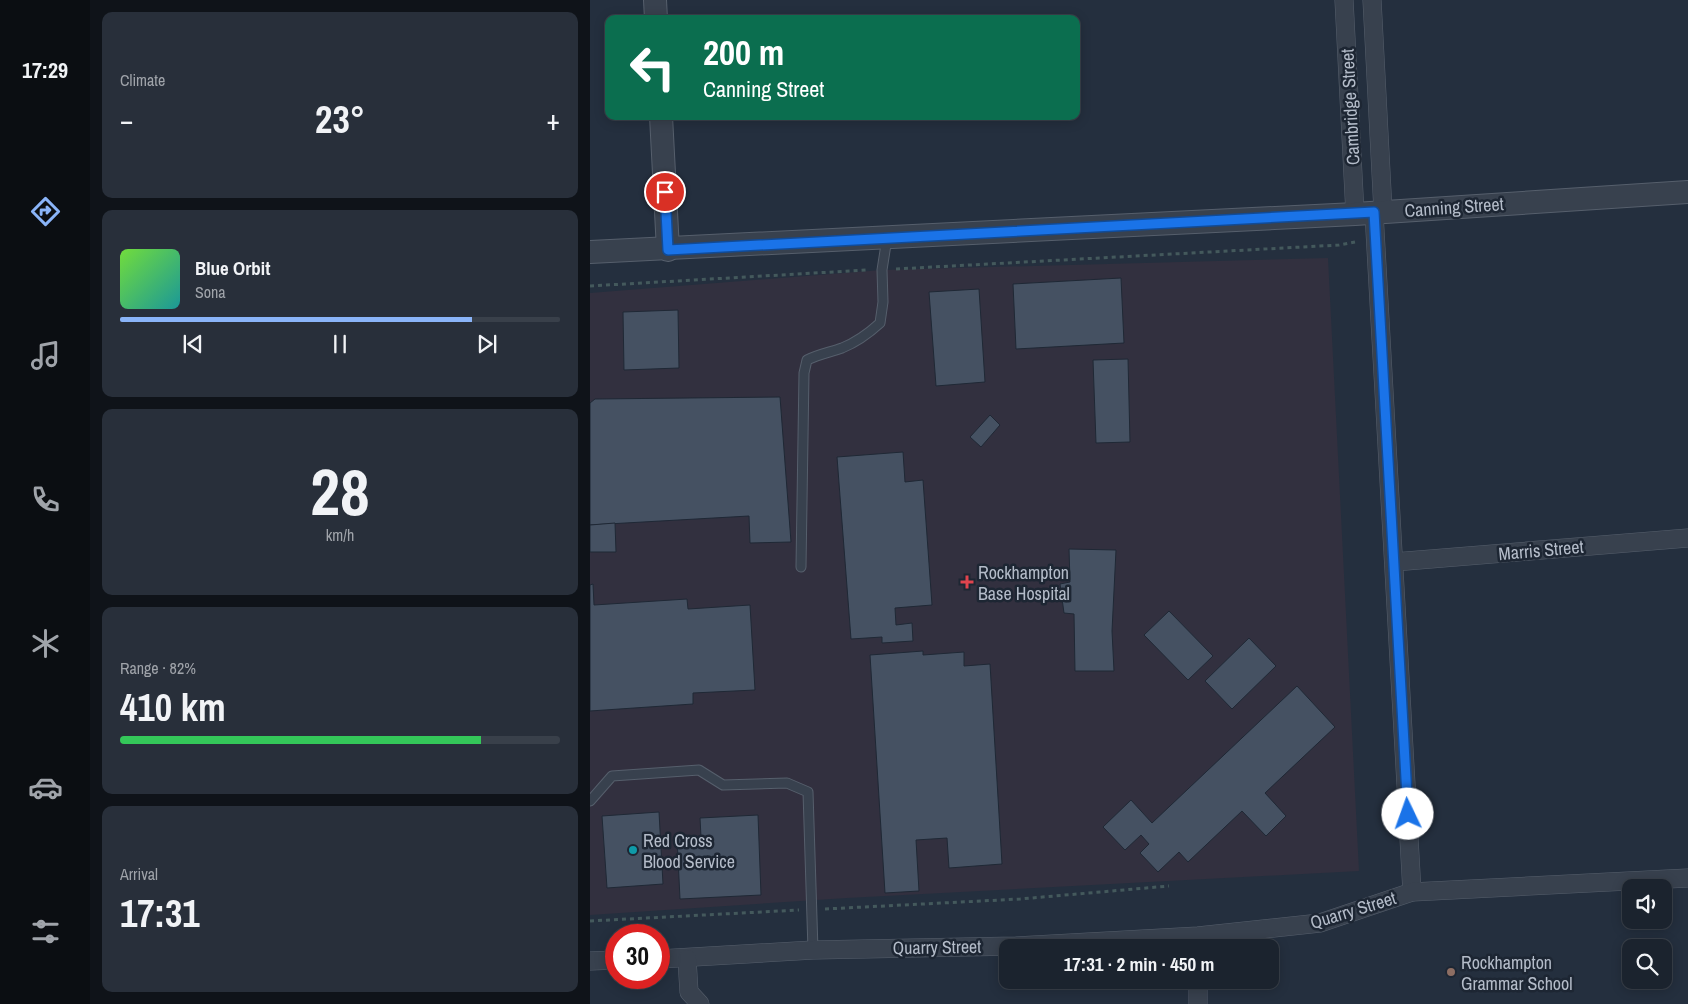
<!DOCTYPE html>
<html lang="en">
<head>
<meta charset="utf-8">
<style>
	:root { --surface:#1b232e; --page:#282f3a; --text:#f1f3f6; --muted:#a0a4aa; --line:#39404a; --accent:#8ab4f8 }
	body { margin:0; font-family:"Archivo Narrow",sans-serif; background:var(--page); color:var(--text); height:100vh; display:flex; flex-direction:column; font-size:19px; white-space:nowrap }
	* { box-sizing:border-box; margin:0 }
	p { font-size:16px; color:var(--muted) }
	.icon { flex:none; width:28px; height:28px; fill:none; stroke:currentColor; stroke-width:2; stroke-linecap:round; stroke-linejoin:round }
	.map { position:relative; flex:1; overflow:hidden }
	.side { display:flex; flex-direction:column; gap:12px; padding:12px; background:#0f1319; width:500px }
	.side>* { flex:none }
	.top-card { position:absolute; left:15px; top:15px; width:475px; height:105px; border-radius:10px; box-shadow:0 2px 12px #0003,0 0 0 1px var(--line); background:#0b6e4f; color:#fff; overflow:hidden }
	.tools { position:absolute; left:1032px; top:879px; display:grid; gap:10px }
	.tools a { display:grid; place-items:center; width:50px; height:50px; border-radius:10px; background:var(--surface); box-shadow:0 2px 12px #0003,0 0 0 1px var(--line); font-size:25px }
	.speed { position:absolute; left:15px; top:924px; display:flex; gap:10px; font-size:25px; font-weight:700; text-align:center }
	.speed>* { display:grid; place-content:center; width:65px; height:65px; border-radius:50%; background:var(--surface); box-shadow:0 2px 12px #0003,0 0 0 1px var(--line); line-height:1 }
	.speed .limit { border:8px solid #d22; background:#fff; color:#111 }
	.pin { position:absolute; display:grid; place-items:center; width:42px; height:42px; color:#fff; margin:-21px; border:2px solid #fff; border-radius:50%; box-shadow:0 1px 5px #0007 }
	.me { position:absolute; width:55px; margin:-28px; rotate:357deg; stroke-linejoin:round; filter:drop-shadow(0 0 4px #0008) }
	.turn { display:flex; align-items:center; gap:18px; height:105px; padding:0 15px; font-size:22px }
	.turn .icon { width:65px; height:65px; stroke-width:2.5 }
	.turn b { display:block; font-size:35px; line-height:42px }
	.big { font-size:38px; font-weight:800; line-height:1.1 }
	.side .widget { flex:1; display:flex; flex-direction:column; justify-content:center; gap:8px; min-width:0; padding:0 18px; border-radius:10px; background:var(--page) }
	.side .dial { align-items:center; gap:0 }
	.dial b { font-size:65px; line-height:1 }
	.song { display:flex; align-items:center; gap:15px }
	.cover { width:60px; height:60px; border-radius:8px; background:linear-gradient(135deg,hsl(100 70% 55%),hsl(180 70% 35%)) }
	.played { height:5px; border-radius:2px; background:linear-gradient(90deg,var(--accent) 80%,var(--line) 80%) }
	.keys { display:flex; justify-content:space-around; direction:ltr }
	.heat { display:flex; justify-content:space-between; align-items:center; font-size:28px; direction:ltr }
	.charge { height:8px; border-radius:4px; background:linear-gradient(90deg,#34c759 82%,var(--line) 0) }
	.trip { position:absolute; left:409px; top:939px; width:280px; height:50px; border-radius:10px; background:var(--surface); box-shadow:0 2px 12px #0003,0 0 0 1px var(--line); font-weight:800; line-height:50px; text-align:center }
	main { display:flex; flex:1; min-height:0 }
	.menu { display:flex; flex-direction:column; width:90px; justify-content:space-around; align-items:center; background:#0b0e12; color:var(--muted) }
	.menu .icon { width:35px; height:35px }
	.menu .on { color:var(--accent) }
	.menu b { font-size:22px; color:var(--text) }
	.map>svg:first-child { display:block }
	.medical { fill:#32303f }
	.building { fill:#455162; stroke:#1f2835 }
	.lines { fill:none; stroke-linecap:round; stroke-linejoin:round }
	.service-casing { stroke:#565f6c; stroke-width:11 }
	.minor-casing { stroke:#565f6c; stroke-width:19 }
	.tertiary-casing { stroke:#565f6c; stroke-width:24 }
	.path { stroke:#44595c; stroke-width:3; stroke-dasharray:4 4; stroke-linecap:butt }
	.service { stroke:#38414e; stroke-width:9 }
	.minor { stroke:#38414e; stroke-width:18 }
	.tertiary { stroke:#38414e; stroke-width:22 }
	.route-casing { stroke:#114b97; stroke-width:12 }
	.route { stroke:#1a73e8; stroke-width:9 }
	.health-dot { fill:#e0444e; stroke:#1d2633; stroke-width:2 }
	.culture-dot { fill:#0f9aa8; stroke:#1d2633; stroke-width:2 }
	.education-dot { fill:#8d6e63; stroke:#1d2633; stroke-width:2 }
	.labels { text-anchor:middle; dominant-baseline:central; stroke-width:5; stroke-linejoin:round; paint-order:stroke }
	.street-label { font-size:18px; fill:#b4bcc9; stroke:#1d2633 }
	.poi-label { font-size:18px; fill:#b4bcc9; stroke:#1d2633; text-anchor:start }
</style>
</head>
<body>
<main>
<nav class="menu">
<b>17:29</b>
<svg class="icon on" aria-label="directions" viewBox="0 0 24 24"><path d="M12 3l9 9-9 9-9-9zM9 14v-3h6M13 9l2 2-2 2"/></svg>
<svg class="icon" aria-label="music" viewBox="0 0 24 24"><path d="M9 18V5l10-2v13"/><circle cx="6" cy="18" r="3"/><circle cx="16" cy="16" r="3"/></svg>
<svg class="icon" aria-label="phone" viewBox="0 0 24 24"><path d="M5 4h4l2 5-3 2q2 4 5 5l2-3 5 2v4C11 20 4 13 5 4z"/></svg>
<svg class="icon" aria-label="climate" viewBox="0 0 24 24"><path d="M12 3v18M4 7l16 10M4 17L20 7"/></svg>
<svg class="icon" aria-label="car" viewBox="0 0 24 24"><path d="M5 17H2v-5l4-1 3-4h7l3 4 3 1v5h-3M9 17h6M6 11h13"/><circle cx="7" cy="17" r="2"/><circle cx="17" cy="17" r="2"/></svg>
<svg class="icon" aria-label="filters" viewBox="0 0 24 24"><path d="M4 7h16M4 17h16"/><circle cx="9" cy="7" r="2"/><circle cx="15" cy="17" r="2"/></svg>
</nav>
<section class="side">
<div class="widget"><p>Climate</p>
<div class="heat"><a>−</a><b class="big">23°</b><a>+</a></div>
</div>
<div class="widget">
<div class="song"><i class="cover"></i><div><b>Blue Orbit</b><p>Sona</p></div></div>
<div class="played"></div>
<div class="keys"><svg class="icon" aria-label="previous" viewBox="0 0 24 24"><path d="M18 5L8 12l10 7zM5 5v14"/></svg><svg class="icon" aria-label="pause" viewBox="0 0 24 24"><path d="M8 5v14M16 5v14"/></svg><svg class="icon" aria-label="next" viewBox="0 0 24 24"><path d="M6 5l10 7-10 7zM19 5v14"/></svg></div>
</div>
<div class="widget dial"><b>28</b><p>km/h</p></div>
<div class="widget"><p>Range · 82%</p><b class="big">410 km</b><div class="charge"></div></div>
<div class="widget"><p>Arrival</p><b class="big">17:31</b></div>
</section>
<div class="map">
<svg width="1098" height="1004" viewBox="0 0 1098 1004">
	<rect width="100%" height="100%" fill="#242f3e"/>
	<!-- medical -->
	<path class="medical" d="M738 258 769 871 257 898 0 915V293L292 270Z"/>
	<!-- building -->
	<g class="building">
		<path d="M531 278 534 343 426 349 423 284Z"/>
		<path d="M389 289 395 382 346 386 339 292Z"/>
		<path d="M88 310 89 368 34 370 33 312Z"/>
		<path d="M538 359 540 442 506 443 503 360Z"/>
		<path d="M190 397 201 542 160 543 159 516 0 525V403L5 399Z"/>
		<path d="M400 415 410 425 391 447 380 437Z"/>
		<path d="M313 452 315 482 333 480 342 605 305 608 306 625 322 623 323 641 292 643V637L261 639 247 457Z"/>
		<path d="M25 523 26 552H0V525Z"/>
		<path d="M479 549 526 550 522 631 524 671H485L484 614 474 613 470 584 480 582Z"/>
		<path d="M3 584 4 605 97 599 98 609 160 605 165 690 103 693V704L0 711V585Z"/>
		<path d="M579 611 623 656 598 680 554 635Z"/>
		<path d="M659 638 686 666 642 709 615 681Z"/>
		<path d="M333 651V655L374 652V666L400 664 412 864 359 868 357 838 326 840 329 891 295 893 280 655Z"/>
		<path d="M707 686 745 727 675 793 696 816 676 836 652 811 598 862 589 852 568 872 550 853 559 844 551 835 535 850 513 827 541 800 562 823Z"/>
		<path d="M69 812 73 884 17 888 12 816Z"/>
		<path d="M168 815 171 895 90 899 87 838 111 837 110 818Z"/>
	</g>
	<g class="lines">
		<defs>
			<g id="service">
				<path d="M211 567 214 373 217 360C229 354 241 352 252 348 267 342 279 333 290 323L293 302 292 270 297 238"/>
				<path d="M0 801 22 776 109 770 133 785 197 783 218 792 223 950"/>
			</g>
			<g id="minor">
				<path d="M754 0 765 214"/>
				<path d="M782 0 793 211"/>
				<path d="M784 213 822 892"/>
				<path d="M804 562 1098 538"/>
				<path d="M69 959 223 950 426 946 608 936 730 923 822 892 1098 878"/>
				<path d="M97 959 99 992 110 1004"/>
				<path d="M0 961 26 960"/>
				<path d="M608 1004V980"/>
			</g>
			<g id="tertiary">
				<path d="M65 0 66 19"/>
				<path d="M71 116 78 250"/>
				<path d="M0 252 765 214 1098 192"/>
			</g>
		</defs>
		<!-- service casing -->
		<use href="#service" class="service-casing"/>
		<!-- minor casing -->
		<use href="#minor" class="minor-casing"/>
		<!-- tertiary casing -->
		<use href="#tertiary" class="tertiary-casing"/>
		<!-- path -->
		<g class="path">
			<path d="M306 269 749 245 765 242"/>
			<path d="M0 286 277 270"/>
			<path d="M235 909 430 899 579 886"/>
			<path d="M0 921 209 910"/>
		</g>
		<!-- service -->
		<use href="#service" class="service"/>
		<!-- minor -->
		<use href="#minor" class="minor"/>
		<!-- tertiary -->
		<use href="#tertiary" class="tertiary"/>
	</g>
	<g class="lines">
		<defs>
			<path id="route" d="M75 192 78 250 784 212 818 814"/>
		</defs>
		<!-- route casing -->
		<use href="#route" class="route-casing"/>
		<!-- route -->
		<use href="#route" class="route"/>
	</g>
	<!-- markers -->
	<path class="health-dot" d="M374.5 574.5h5v5h5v5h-5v5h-5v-5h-5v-5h5z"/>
	<circle class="culture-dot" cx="43" cy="850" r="5"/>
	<circle class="education-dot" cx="861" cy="972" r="5"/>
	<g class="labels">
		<!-- street labels -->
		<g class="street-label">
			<text transform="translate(760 107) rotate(-93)">Cambridge Street</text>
			<text transform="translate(864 207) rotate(-4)">Canning Street</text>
			<text transform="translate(951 550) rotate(-5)">Marris Street</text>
			<text transform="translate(763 910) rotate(-17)">Quarry Street</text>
			<text transform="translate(347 947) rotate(-1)">Quarry Street</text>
		</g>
		<!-- poi labels -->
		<g class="poi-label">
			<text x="388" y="572">Rockhampton<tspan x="388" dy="21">Base Hospital</tspan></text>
			<text x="53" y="840">Red Cross<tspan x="53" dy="21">Blood Service</tspan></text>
			<text x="871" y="962">Rockhampton<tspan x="871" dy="21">Grammar School</tspan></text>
		</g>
	</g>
</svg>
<div class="tools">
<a><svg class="icon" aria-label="sound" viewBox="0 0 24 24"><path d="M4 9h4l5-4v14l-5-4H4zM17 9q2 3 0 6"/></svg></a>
<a><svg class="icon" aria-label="search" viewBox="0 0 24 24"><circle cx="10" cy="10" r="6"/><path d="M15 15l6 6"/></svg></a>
</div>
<div class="speed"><div class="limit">30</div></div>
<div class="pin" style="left:75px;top:192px;background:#d93025"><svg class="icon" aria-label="arrive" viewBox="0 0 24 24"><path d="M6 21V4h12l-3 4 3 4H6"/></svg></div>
<svg class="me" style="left:818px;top:814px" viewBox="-20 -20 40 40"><circle r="19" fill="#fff"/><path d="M0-13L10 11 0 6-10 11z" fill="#1a73e8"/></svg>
<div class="trip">17:31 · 2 min · 450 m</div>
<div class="top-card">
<div class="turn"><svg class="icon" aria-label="left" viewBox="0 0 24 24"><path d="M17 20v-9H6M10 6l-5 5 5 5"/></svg><div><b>200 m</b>Canning Street</div></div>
</div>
</div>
</main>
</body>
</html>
